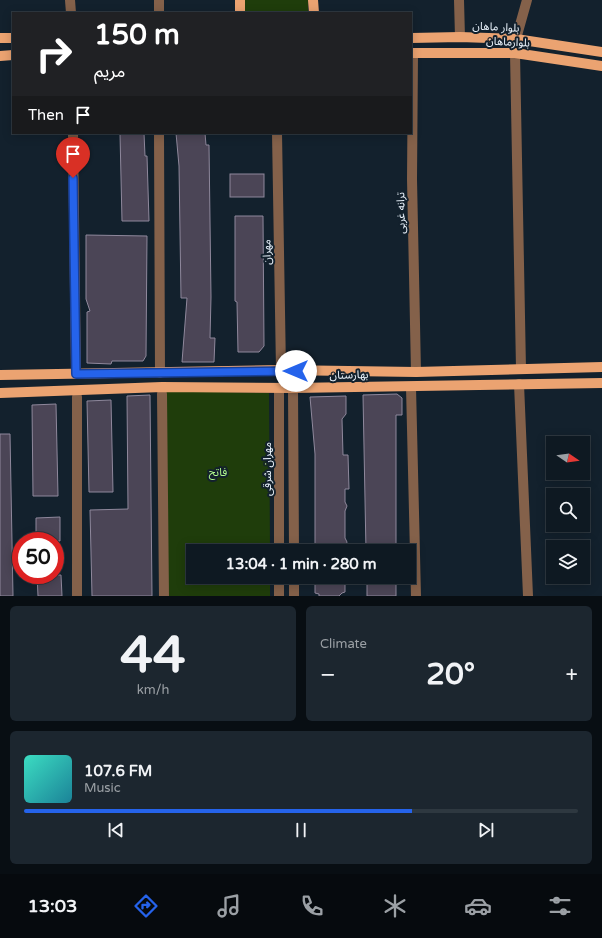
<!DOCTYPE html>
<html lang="en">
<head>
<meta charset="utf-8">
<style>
	:root { --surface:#0e1922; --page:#1c262f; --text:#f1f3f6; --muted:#9ba0a5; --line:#2e3840; --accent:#2563eb }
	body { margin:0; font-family:"Varela Round","Noto Sans Arabic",sans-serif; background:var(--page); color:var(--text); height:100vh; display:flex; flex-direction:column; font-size:15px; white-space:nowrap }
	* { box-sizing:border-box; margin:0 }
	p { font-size:13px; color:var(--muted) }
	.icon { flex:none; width:22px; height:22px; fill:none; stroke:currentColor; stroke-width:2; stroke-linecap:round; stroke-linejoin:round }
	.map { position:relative; height:596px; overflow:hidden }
	.details { display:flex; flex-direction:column; gap:10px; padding:10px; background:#080e13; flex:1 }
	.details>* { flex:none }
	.top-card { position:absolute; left:12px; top:12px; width:400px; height:122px; border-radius:0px; box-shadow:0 2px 10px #0003,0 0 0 1px var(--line); background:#202124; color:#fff; overflow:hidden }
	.needle { width:26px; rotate:103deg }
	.fabs { position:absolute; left:546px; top:436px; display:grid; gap:8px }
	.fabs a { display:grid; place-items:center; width:44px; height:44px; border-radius:0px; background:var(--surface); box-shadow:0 2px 10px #0003,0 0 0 1px var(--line); font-size:20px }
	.speed { position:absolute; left:12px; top:532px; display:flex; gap:8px; font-size:20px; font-weight:700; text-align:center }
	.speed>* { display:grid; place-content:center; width:52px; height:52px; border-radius:50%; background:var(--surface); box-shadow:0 2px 10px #0003,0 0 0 1px var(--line); line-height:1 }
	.speed .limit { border:6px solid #d22; background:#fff; color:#111 }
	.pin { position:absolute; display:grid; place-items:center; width:34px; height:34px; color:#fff; margin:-41px -17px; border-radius:50% 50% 50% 0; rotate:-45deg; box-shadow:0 0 4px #0007 }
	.pin .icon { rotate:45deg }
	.me { position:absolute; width:44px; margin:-22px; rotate:270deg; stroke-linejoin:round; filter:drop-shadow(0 0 3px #0008) }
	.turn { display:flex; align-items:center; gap:14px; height:84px; padding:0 16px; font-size:18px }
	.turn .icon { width:52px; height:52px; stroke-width:2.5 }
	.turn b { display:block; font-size:28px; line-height:34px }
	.then { display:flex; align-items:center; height:38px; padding:0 16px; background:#0003; gap:8px; font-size:15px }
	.big { font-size:30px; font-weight:700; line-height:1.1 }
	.details .tile { flex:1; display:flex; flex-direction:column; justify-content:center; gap:6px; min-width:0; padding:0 14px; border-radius:6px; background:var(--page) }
	.details .dial { align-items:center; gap:0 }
	.dial b { font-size:52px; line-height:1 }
	.song { display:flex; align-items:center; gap:12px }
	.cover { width:48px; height:48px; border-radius:6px; background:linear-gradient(135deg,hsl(170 70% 55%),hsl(190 70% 35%)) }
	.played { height:4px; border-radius:2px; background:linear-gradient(90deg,var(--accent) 70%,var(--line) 70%) }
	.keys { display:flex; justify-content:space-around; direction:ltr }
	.heat { display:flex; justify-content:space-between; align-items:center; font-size:22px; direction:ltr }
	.details .tiles { flex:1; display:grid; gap:10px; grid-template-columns:1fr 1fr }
	.tile:last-child { grid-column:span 2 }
	.trip { position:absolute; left:186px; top:544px; width:230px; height:40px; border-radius:0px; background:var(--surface); box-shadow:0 2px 10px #0003,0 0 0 1px var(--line); font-weight:700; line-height:40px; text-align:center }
	.menu { display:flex; height:64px; justify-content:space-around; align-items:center; background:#060a0e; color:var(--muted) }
	.menu .icon { width:28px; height:28px }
	.menu .selected { color:var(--accent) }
	.menu b { font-size:18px; color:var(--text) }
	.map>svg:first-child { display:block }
	.green { fill:#1f3d0b }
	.building { fill:#4b4556; stroke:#8f889c }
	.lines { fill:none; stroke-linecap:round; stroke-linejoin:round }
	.minor { stroke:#84614a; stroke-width:10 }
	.major { stroke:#eba371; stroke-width:10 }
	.route-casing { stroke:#184099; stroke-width:10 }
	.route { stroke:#2563eb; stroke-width:7 }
	.labels { text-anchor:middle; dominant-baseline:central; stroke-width:4; stroke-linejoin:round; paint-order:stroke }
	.street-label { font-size:11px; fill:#edf6ff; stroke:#13212d }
	.park-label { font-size:11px; fill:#b2fb8e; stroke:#13212d }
</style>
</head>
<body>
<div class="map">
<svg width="602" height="596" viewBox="0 0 602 596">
	<rect width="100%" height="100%" fill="#13212d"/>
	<!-- green -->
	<g class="green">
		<path d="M245 0H308V13H244Z"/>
		<path d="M165 391 269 393 270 551H193V577H270V596H166Z"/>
	</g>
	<!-- building -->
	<g class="building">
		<path d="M144 133 145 156H147L149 221H122L120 134Z"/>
		<path d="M176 133H205L206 145H209L211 297 210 338H215L214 362H182L187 298H181L179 166Z"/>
		<rect x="230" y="174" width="34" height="23"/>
		<path d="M235 216H263L264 346 259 352H238L237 302 235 301Z"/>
		<path d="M86 235 147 236 146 356 143 361H112L111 364 87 363V312L90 311 86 299Z"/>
		<path d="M397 394 402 398V415H396V551H366L363 395Z"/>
		<path d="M150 395 152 596H92L90 510 128 509 127 396Z"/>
		<path d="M346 396V414L342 419 343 455H348L349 489H345V502L347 506 345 511V538L347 542 345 551H315V454L310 397Z"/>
		<path d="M111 400 113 492H89L87 401Z"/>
		<path d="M56 404 58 496H33L32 405Z"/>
		<path d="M0 434H10L13 596H0Z"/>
		<path d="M60 517V541H36V518Z"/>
		<path d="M37 575H61L62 596H38Z"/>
		<path d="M315 577H351L345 583V592L342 593 339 596H319V594L315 593Z"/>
		<rect x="367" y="577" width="29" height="19"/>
	</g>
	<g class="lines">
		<!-- minor -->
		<g class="minor">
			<path d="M70 0 71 13"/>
			<path d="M159 0V13"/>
			<path d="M459 0 460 37"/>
			<path d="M516 39 527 0"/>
			<path d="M413 53 412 179 416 372"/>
			<path d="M515 53 521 369"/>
			<path d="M73 133 76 374"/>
			<path d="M159 133 160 373"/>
			<path d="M277 133 281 370"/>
			<path d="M519 384 528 596"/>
			<path d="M411 387 416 596"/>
			<path d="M279 388V551"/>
			<path d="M293 388 294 551"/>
			<path d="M162 394 164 596"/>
			<path d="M77 397V596"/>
			<path d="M279 577V596"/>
			<path d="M294 577V596"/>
		</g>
		<!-- major -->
		<g class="major">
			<path d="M313 0 314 13"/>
			<path d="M240 13V0"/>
			<path d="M0 38H13"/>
			<path d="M411 38 460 37 516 39 602 52"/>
			<path d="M411 53H515L602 66"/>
			<path d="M0 56 13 55"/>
			<path d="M0 375 281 370 416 372 602 367"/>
			<path d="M0 393 162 387 293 388 602 383"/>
		</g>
	</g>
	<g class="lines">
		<defs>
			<path id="route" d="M73 178 76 374 296 371"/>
		</defs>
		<!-- route casing -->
		<use href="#route" class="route-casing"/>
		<!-- route -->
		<use href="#route" class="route"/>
	</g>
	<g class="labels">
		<!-- street labels -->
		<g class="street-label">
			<text transform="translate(496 27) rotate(3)">بلوار ماهان</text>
			<text transform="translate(508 42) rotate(3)">بلوارماهان</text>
			<text transform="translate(401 213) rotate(-91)">ترانه غربی</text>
			<text transform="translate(267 252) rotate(-91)">مهران</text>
			<text transform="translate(349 375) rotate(-1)">بهارستان</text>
			<text transform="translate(267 469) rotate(-90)">مهران شرقی</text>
		</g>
		<!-- park labels -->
		<g class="park-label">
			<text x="218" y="472">فاتح</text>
		</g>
	</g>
</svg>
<div class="fabs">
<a><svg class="needle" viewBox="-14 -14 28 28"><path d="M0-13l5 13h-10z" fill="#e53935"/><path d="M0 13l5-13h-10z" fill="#9ba0a5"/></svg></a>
<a><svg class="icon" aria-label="search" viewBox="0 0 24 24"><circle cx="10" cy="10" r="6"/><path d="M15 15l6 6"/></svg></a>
<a><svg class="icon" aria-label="layers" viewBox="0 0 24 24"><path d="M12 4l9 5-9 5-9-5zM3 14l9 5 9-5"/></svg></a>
</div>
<div class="speed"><div class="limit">50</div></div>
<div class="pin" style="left:73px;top:178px;background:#d93025"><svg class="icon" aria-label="arrive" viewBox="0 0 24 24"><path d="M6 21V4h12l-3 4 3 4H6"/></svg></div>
<svg class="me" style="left:296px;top:371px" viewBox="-20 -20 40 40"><circle r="19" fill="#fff"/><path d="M0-13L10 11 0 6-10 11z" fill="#2563eb"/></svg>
<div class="trip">13:04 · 1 min · 280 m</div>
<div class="top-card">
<div class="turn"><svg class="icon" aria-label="right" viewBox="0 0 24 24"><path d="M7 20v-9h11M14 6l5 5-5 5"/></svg><div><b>150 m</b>مریم</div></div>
<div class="then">Then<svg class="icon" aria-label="arrive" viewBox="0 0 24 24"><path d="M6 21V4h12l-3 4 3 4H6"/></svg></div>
</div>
</div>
<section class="details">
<div class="tiles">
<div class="tile dial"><b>44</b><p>km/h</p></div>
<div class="tile"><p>Climate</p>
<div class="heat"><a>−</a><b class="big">20°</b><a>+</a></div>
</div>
<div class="tile">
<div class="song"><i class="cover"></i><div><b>107.6 FM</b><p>Music</p></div></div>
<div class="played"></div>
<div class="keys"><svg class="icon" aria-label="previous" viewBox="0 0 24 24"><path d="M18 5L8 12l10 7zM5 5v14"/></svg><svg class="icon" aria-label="pause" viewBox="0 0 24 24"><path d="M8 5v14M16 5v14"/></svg><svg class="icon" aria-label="next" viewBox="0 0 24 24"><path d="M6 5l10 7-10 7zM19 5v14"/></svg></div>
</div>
</div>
</section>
<nav class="menu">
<b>13:03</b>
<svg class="icon selected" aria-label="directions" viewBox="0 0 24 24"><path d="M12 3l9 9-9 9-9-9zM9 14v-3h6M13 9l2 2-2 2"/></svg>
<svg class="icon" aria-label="music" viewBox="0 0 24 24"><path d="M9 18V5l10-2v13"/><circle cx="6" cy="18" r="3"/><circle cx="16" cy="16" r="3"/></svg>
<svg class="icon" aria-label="phone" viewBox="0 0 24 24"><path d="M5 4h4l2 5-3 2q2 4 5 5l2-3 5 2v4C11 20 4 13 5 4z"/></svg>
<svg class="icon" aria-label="climate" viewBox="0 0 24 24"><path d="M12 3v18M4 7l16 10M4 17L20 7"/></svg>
<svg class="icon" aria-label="car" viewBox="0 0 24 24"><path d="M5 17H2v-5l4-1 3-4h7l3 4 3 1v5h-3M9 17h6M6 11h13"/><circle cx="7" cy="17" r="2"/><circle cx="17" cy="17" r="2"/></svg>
<svg class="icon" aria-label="filters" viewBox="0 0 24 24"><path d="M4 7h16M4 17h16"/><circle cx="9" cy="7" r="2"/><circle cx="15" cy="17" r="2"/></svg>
</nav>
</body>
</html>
